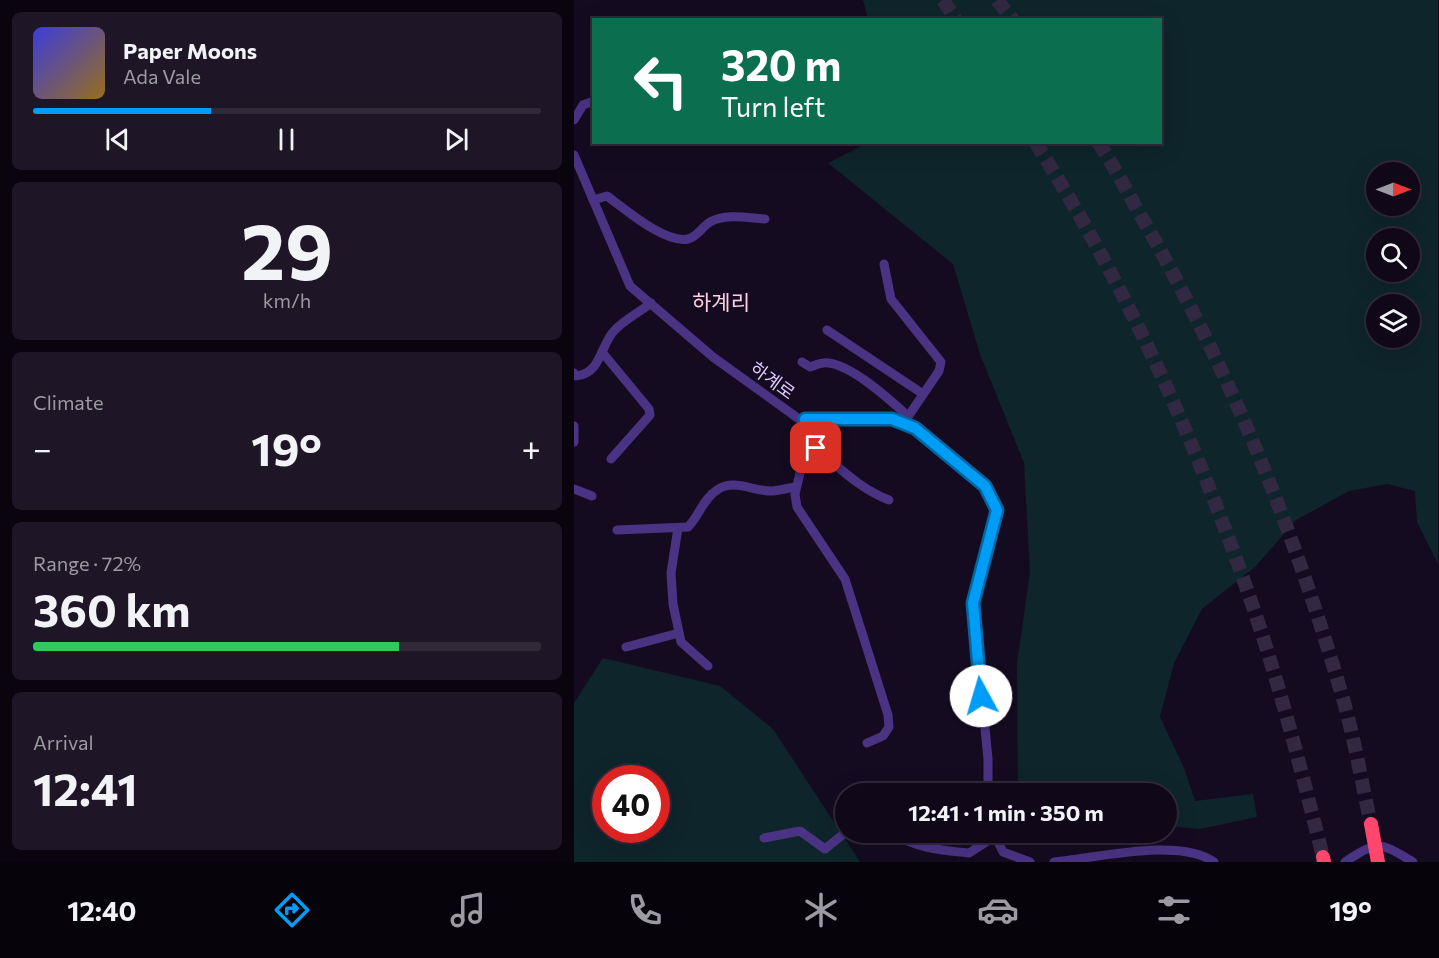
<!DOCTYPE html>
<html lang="en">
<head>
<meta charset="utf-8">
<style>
	:root { --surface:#100819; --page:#1e1626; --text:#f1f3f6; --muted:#9c9aa2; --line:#302938; --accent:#009df7 }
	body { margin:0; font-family:Commissioner,"Noto Sans KR",sans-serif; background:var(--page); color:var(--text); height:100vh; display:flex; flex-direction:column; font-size:22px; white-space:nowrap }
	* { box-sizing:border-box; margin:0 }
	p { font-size:20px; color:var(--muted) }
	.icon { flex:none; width:33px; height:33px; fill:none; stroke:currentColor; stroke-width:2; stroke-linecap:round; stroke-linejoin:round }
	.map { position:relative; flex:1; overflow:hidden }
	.side { display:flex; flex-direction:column; gap:12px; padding:12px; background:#09040e; width:574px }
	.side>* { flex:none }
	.top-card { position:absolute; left:18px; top:18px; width:570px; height:126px; border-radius:0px; box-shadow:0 6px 24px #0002,0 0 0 2px var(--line); background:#0b6e4f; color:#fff; overflow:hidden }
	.needle { width:39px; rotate:90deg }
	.fabs { position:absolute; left:792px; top:162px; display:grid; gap:12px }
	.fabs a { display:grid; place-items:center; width:54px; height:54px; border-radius:50%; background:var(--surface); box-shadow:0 6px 24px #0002,0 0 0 2px var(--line); font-size:30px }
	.speed { position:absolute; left:18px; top:765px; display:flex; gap:12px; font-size:30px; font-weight:700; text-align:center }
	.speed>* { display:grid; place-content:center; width:78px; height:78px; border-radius:50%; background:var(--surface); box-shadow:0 6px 24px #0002,0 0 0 2px var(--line); line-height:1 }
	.speed .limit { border:9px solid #d22; background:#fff; color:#111 }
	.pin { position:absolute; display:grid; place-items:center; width:51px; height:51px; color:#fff; margin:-26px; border-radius:12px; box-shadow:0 3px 9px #0006 }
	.me { position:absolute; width:66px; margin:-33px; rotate:354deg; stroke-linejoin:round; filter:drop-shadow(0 0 4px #0008) }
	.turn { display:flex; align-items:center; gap:21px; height:126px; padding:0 30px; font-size:27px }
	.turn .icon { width:78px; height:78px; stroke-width:2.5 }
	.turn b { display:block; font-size:42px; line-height:51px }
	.big { font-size:45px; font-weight:700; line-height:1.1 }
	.side .card { flex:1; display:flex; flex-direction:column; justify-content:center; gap:9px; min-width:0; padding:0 21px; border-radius:9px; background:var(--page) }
	.side .dial { align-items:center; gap:0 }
	.dial b { font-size:78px; line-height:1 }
	.song { display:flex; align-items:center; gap:18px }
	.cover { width:72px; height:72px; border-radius:9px; background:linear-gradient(135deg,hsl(240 70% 55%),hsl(40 70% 35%)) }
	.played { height:6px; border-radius:3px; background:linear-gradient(90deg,var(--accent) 35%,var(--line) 35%) }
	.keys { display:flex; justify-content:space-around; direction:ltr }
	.heat { display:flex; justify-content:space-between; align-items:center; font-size:33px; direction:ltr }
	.charge { height:9px; border-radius:4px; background:linear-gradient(90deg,#34c759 72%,var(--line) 0) }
	.trip { position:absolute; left:261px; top:783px; width:342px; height:60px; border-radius:30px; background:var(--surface); box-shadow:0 6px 24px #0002,0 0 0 2px var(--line); font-weight:700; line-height:60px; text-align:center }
	.tabs { display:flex; height:96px; justify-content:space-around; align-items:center; background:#06030a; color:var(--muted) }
	.tabs .icon { width:42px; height:42px }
	.tabs .current { color:var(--accent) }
	.tabs b { font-size:27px; color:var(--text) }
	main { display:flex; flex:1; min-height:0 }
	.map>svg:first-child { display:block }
	.green { fill:#0e252b; fill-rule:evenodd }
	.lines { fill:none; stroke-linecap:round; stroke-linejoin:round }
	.highway-tunnel { stroke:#332842; stroke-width:14; stroke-dasharray:14 7; stroke-linecap:butt }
	.minor { stroke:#4b3384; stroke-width:9 }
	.highway { stroke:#ff476e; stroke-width:14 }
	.route-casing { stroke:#0066a1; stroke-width:15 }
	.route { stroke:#009df7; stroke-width:10 }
	.labels { text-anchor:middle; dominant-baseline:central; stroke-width:6; stroke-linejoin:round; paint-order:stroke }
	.street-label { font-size:18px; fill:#dfccff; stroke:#150b21 }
	.quarter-label { font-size:21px; fill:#ffcee0; stroke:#150b21 }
</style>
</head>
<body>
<main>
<section class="side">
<div class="card">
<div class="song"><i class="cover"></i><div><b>Paper Moons</b><p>Ada Vale</p></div></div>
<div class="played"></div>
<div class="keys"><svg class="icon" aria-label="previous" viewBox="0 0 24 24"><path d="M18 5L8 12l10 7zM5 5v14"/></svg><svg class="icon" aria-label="pause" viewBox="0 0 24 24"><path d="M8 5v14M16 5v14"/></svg><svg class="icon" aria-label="next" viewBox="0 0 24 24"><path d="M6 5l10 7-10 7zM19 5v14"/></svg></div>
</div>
<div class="card dial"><b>29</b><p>km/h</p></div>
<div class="card"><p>Climate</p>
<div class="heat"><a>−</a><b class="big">19°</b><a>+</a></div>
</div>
<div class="card"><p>Range · 72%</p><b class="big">360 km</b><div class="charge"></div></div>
<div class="card"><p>Arrival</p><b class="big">12:41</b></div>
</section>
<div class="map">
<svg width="865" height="862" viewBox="0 0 865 862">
	<rect width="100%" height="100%" fill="#150b21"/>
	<!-- green -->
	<g class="green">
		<path d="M289 0H864V564L843 522 841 491 813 484 775 491 722 520 682 566 628 609 600 663 586 717 610 768 621 801 679 794 683 817 626 829 593 826 592 794 444 793 443 664 456 572 450 463 406 354 379 264 254 163 294 143 586 142V20L294 19ZM802 172H836V206H802ZM802 238H836V272H802ZM802 304H836V338H802Z"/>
		<path d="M29 658 146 686 199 729 286 862H0V703ZM32 778H82V830H32Z"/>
	</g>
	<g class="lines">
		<!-- highway-tunnel -->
		<g class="highway-tunnel">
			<path d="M369 0 382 20"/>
			<path d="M423 0 439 20"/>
			<path d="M461 142C552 284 625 448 679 607 707 689 728 773 749 857"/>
			<path d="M524 142C542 169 556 197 572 225 656 371 720 530 767 692 780 735 787 780 797 824"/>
		</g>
		<!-- minor -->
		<g class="minor">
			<path d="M0 120 9 105 20 101"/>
			<path d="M0 155 56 286 139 357 225 419H318L341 428 411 486 423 510 399 603 414 759V794"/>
			<path d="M19 200 33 196C51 209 91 244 114 239 123 237 128 227 136 222 152 213 174 218 191 219"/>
			<path d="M310 264 317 299 367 362 365 371 329 424"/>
			<path d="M253 330 349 394"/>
			<path d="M28 352 75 409 76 415 37 459"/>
			<path d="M228 362 236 367C242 365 248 362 254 363 278 365 316 400 334 416"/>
			<path d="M0 373 2 376C26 374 26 348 39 332 48 321 66 312 77 303"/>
			<path d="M231 419 232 448 221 494 223 507 271 579 314 715 315 727 309 736 293 743"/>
			<path d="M0 426V442"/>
			<path d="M232 441C260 461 281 487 315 500"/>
			<path d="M0 489 18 496"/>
			<path d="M104 528 97 573 99 604 107 642 134 666"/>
			<path d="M43 530 114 527C125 516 129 499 143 490 160 478 180 492 199 491 206 490 215 488 222 487"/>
			<path d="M52 647 105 633"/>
			<path d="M316 832C341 848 366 850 395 853L420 837"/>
			<path d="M419 832 429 852 456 862"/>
			<path d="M190 838 226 831 251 849 272 832"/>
			<path d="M480 862C523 858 605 837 640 862"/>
			<path d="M771 862C804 840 806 842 839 862"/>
		</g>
		<!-- highway -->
		<g class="highway">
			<path d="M797 824 804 862"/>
			<path d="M749 857 750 862"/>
		</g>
	</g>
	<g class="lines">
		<defs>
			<path id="route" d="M242 448 232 441 231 419H318L341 428 411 486 423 510 399 603 407 696"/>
		</defs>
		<!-- route casing -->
		<use href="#route" class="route-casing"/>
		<!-- route -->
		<use href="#route" class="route"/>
	</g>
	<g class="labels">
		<!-- street labels -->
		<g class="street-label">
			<text transform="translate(199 380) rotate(36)">하계로</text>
		</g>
		<!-- quarter labels -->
		<g class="quarter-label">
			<text x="147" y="301">하계리</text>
		</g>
	</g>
</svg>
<div class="fabs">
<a><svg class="needle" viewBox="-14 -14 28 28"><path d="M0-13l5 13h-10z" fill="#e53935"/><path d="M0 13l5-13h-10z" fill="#9c9aa2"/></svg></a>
<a><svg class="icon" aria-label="search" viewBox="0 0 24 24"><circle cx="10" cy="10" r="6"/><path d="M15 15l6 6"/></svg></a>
<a><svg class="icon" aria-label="layers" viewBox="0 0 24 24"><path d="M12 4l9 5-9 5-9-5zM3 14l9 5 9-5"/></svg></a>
</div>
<div class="speed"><div class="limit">40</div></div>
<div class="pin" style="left:242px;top:448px;background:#d93025"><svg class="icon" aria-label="arrive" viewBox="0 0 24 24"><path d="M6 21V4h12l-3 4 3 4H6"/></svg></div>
<svg class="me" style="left:407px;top:696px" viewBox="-20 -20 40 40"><circle r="19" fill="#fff"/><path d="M0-13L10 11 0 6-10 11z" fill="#009df7"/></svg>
<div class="trip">12:41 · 1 min · 350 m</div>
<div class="top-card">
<div class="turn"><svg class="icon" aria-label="left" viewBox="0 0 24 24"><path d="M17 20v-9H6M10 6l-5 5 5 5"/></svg><div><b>320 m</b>Turn left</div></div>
</div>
</div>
</main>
<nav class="tabs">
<b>12:40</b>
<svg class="icon current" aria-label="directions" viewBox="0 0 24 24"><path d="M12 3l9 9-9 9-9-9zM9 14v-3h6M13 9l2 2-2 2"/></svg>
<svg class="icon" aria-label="music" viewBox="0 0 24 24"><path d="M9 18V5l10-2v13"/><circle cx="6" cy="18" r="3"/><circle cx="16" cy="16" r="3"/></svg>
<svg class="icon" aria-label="phone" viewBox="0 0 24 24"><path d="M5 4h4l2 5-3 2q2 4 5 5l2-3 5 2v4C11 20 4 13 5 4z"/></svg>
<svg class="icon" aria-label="climate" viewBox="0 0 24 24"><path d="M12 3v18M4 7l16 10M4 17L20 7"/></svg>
<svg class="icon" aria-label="car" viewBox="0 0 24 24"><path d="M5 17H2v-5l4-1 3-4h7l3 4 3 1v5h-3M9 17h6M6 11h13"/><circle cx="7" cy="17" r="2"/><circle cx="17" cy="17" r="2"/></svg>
<svg class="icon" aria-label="filters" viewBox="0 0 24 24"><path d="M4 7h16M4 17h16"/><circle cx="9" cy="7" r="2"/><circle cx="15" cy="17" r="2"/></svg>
<b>19°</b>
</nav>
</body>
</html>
